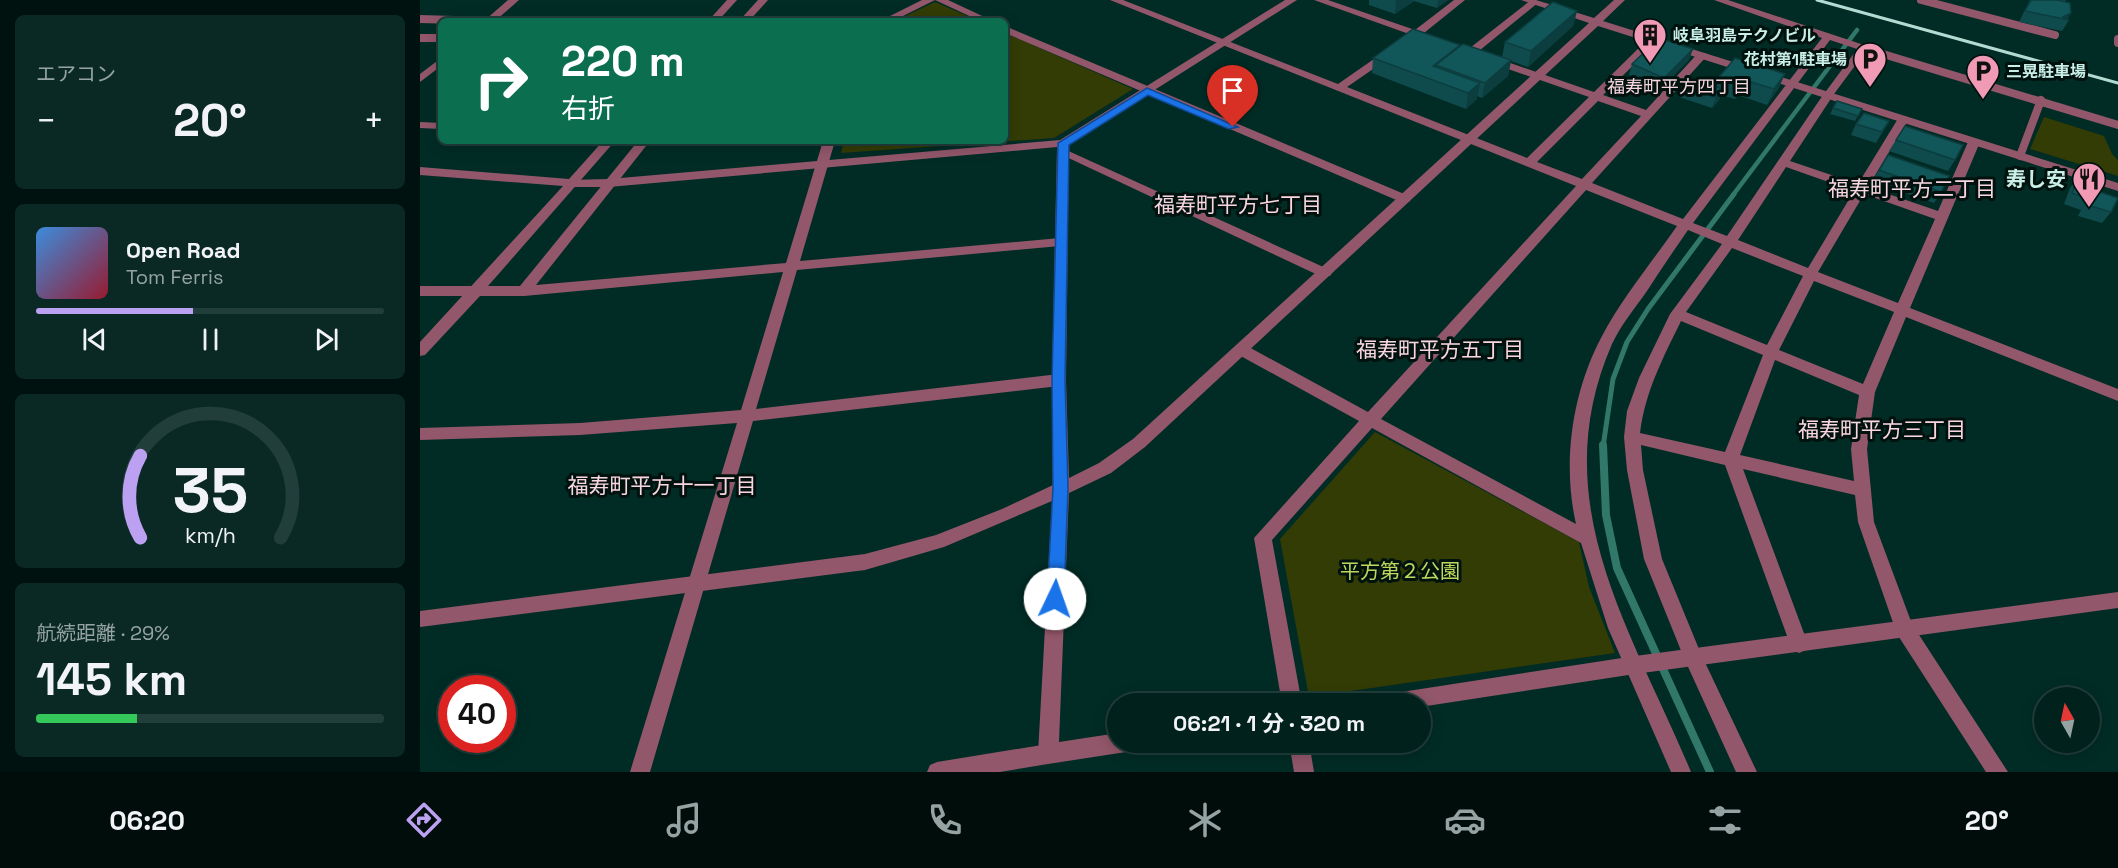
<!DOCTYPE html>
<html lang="ja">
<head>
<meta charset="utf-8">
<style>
	:root { --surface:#00211c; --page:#0a2925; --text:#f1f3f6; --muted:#95a3a3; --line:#223e3b; --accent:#bca0f2 }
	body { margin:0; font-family:"Space Grotesk","Noto Sans JP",sans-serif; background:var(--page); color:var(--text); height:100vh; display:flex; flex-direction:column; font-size:22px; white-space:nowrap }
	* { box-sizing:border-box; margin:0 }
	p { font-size:20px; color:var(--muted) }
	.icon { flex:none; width:33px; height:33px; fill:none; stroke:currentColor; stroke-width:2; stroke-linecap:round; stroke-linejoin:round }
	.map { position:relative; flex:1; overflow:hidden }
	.side { display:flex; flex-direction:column; gap:15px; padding:15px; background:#00120f; width:420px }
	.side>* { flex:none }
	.hud { position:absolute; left:18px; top:18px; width:570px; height:126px; border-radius:9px; box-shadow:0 3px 15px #0003,0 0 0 2px var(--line); background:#0b6e4f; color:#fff; overflow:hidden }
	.needle { width:39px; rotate:351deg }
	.tools { position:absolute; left:1614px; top:687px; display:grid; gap:12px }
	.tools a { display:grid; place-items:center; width:66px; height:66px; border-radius:50%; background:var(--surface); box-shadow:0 3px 15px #0003,0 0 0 2px var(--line); font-size:30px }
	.speed { position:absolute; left:18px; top:675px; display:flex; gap:12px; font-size:30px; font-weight:700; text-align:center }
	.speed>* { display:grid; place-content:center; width:78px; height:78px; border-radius:50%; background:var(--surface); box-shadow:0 3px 15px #0003,0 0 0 2px var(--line); line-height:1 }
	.speed .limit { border:9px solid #d22; background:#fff; color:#111 }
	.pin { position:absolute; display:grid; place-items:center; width:51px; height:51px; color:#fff; margin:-62px -26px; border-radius:50% 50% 50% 0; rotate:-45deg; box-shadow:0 0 6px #0007 }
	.pin .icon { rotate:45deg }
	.me { position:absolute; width:66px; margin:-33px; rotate:3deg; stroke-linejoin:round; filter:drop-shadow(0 0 4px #0008) }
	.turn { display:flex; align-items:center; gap:21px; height:126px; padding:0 24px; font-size:27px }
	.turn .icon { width:78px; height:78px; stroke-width:2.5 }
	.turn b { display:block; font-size:42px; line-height:51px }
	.big { font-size:45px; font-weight:700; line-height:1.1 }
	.side .tile { flex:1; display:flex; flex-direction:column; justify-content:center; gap:9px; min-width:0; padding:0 21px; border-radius:9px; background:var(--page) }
	.side .dial { align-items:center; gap:0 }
	.dial svg { height:156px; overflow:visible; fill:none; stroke:var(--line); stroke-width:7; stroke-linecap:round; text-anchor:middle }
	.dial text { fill:var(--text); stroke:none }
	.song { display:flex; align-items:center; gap:18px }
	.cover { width:72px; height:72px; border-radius:9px; background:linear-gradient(135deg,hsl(210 70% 55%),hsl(350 70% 35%)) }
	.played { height:6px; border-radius:3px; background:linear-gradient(90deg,var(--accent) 45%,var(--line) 45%) }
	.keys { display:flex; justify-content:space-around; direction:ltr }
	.heat { display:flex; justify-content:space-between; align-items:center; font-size:33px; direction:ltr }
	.charge { height:9px; border-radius:4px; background:linear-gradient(90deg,#34c759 29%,var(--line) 0) }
	.trip { position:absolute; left:687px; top:693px; width:324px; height:60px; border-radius:30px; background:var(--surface); box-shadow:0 3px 15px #0003,0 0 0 2px var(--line); font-weight:700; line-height:60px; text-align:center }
	.dock { display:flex; height:96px; justify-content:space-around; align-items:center; background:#000d0b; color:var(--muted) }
	.dock .icon { width:42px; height:42px }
	.dock .current { color:var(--accent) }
	.dock b { font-size:27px; color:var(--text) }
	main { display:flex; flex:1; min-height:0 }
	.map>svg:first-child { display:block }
	.green { fill:#333c04 }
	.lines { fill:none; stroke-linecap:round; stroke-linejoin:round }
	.stream-far2 { stroke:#31776a; stroke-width:4.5 }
	.stream-far1 { stroke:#31776a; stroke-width:5 }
	.stream { stroke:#31776a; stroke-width:8 }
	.service-far1 { stroke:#92576a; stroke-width:8 }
	.service { stroke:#92576a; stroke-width:10 }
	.minor { fill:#92576a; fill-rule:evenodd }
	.tertiary { fill:#92576a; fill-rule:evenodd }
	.rail { stroke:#b4dbd2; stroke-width:3 }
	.wall { fill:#0f4b4d }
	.shaded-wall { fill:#0c3d3f }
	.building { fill:#11575a; stroke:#0c3d3f; stroke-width:1.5 }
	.route { fill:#1a73e8; stroke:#114b97; stroke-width:1.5 }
	.labels { text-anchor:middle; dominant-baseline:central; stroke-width:6; stroke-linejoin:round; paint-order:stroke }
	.far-poi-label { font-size:16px; font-weight:bold; fill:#c9efe6; stroke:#00120e; text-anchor:start }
	.far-neighbourhood-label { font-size:18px; fill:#f9d6e0; stroke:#00120e }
	.poi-label { font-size:20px; font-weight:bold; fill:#c9efe6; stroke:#00120e; text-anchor:end }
	.park-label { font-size:20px; fill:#bfd85c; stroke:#00120e }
	.neighbourhood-label { font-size:21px; fill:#f9d6e0; stroke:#00120e }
</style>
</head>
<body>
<main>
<section class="side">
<div class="tile"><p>エアコン</p>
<div class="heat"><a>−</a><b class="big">20°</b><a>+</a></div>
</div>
<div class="tile">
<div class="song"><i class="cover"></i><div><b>Open Road</b><p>Tom Ferris</p></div></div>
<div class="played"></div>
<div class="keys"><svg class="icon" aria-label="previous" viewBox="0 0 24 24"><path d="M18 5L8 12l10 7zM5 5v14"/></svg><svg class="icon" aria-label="pause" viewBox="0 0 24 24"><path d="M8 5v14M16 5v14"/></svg><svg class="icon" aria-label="next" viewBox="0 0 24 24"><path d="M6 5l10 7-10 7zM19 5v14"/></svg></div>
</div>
<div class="tile dial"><svg viewBox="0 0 100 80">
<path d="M14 69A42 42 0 1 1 86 69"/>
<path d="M14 69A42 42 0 0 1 14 27" stroke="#bca0f2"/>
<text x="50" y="56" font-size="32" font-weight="700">35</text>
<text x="50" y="72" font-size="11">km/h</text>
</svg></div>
<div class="tile"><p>航続距離 · 29%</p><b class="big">145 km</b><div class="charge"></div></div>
</section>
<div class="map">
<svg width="1698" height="772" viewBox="0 0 1698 772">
	<rect width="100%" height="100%" fill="#002c25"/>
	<!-- green -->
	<g class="green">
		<path d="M515 2 559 21H475Z"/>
		<path d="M585 33 713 89 634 138 421 153 424 141H585Z"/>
		<path d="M1624 117 1684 136 1692 154 1698 160V176L1610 149Z"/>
		<path d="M955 432 1159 542 1169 587 1195 653 889 697 860 539Z"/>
	</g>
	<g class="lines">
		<!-- stream-far2 -->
		<path class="stream-far2" d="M1313 195 1437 30"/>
		<!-- stream-far1 -->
		<path class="stream-far1" d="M1183 447 1193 379 1207 342 1228 309 1314 194"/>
		<!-- stream -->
		<path class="stream" d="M1183 445 1186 515 1197 568 1290 772"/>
		<!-- service-far1 -->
		<g class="service-far1">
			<path d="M1501 0 1635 35"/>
			<path d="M0 19 70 21"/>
			<path d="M0 38H21"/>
			<path d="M1698 39V43"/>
			<path d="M1409 94 1443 48 1698 125"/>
			<path d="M1600 156 1621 100"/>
		</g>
		<!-- service -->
		<path class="service" d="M0 291H55"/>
		<!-- minor -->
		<g class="minor">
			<path d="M88 0H99L75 21H64Z"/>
			<path d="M307 0H317L298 21H288Z"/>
			<path d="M338 0H348L329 21H319Z"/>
			<path d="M502 0H515L473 21H460Z"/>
			<path d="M515 0H528L573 21H560Z"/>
			<path d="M690 0H703L918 84 964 52H972V56L927 87 1107 158 1169 97 1068 62V58H1076L1174 92 1229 38H1237V42L1183 95 1226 110 1278 53H1286V57L1172 183 1263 219 1402 38 1294 0H1308L1447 46 1448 48 1443 51 1410 40 1273 223 1307 236 1405 92 1414 94 1370 161 1438 184 1479 117H1487L1489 119 1448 187 1518 211 1548 142 1550 140H1558L1560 142 1490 308 1698 389V401L1486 317 1455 392 1447 449 1454 522 1492 624 1588 772H1566L1477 634 1438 522 1435 495 1323 469 1388 644 1386 650 1379 653 1372 650 1370 644 1305 465 1221 445 1223 470 1242 559 1281 654 1337 772H1316L1264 658 1224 559 1207 470 1204 437 1207 411 1219 378 1250 314 1302 244 1268 230C1254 250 1240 271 1227 291 1215 308 1201 325 1192 344 1123 503 1212 630 1271 772H1251L1188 628 1161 543 952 428 852 540 882 704H862L834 538 939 421 817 354 815 350 817 346H827L948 412 1156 186ZM1178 101 1221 116 1162 179 1117 162ZM1366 167 1434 191 1388 268 1318 240ZM1166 190 1257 226C1232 262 1202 298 1182 336 1152 392 1142 463 1156 524L961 419ZM1444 194 1515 219 1478 303 1398 272ZM1312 248 1383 276 1347 345 1266 312ZM1394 281 1474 312 1443 384 1359 350ZM1261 321 1343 355 1305 452 1220 433C1225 392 1243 358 1261 321ZM1355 360 1439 395 1431 449 1434 481 1320 455Z"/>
			<path d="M894 0H908L995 30 1034 0H1045L1004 33 1011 35V39L998 37 991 41 986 38 989 34Z"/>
			<path d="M1111 0 1119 2 1054 55H1046V51Z"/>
			<path d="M585 26 989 196 991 199 989 202H981L585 33Z"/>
			<path d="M21 58V66L0 82V74Z"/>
			<path d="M0 122 21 123V129L0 128Z"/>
			<path d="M183 141H195L68 286H100L218 141H230L116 285 366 263 403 141H415L380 261 640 238 646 242 640 246 377 270 336 409 639 374 646 380 639 386 333 421 230 772H210L317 423 160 435 0 440V428L160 423 321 410 363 272 104 296H60L5 355 0 356V342L143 186 0 175V167L149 179Z"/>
			<path d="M644 149 910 270 912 273 910 276H900L640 154 638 152Z"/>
			<path d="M869 742H889L894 772H874Z"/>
			<path d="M628 744 635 747 638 754 635 761 628 764 580 772H507L510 765 517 762Z"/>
		</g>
		<!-- tertiary -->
		<g class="tertiary">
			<path d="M865 0H877L649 144 646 380 649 478 679 463 713 439 1169 23 1101 0H1116L1174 18 1194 0H1205L1183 21 1698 183V191L1178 26 725 447 691 473 649 493 639 742 698 733V742H716L713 749 706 752 628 764 621 761 618 754 632 501 524 547 445 570 0 627V611L445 554 516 535 582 509 633 485 632 380 637 147 189 187H151L147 186V180L189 179 640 140Z"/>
			<path d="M1698 592V608L1215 674 1000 707V704H952L955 697 962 695 1215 656Z"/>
		</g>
		<!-- rail -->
		<path class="rail" d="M1397 0 1698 83"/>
	</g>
	<!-- wall -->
	<g class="wall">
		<path d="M949 0H1028L1017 8 994 1 975 14 949 5Z"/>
		<path d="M1610 0H1646L1644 2 1651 13 1647 19 1649 20 1642 31 1599 22Z"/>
		<path d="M1157 11 1153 26 1108 67 1091 61 1088 76 1062 98 1057 96V99L1046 109 952 73 953 58 1040 47 1082 57 1085 42Z"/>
		<path d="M1269 60 1240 89 1209 75 1212 64Z"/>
		<path d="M1365 74 1358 89 1347 105 1318 95 1315 99 1301 95 1299 100 1292 108 1259 97 1263 86 1296 87 1299 77Z"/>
		<path d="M1417 101 1442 109 1435 121 1410 114Z"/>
		<path d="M1469 121 1456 143 1431 135 1436 124Z"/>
		<path d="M1485 126 1535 160 1528 171 1469 151Z"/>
		<path d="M1459 170 1521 192 1514 203 1452 181Z"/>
		<path d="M1658 177 1674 190 1691 212 1682 223 1658 216 1661 210 1644 204 1650 188Z"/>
	</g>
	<!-- shaded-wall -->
	<g class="shaded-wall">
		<path d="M976 0H994L975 14Z"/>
		<path d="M1018 0H1028L1017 8Z"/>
		<path d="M1157 11 1153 26 1108 67 1111 51Z"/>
		<path d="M1651 13 1647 20 1643 17Z"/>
		<path d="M1040 45 1037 60 1016 65 1014 79 1013 66Z"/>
		<path d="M1273 49 1269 60 1240 89 1244 78Z"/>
		<path d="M1091 60 1088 76 1062 98 1065 83Z"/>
		<path d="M1365 74 1358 89 1347 105 1354 89Z"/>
		<path d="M1325 80 1318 95 1315 99 1322 84Z"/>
		<path d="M1060 83 1057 99 1046 109 1048 93Z"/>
		<path d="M1303 89 1299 100 1292 108 1296 97Z"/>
	</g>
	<!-- building -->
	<g class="building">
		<path d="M1611 0H1637L1650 3 1651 13 1643 17 1649 20 1605 11Z"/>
		<path d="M1133 2 1157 11 1111 51 1085 42Z"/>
		<path d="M993 29 1040 45 1013 66 1060 83 1048 93 953 58Z"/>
		<path d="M1239 38 1273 49 1244 78 1212 64Z"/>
		<path d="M1043 44 1091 60 1065 83 1016 65Z"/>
		<path d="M1315 58 1365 74 1354 89 1325 80 1322 84 1299 77Z"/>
		<path d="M1270 78 1303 89 1296 97 1263 86Z"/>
		<path d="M1417 101 1442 109 1438 116 1413 108Z"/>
		<path d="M1444 113 1469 121 1462 132 1436 124Z"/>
		<path d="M1485 126 1543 145 1535 160 1476 140Z"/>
		<path d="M1468 155 1529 176 1521 192 1459 170Z"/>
		<path d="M1658 177 1676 183 1674 190 1698 198 1691 212 1667 205 1669 199 1652 193Z"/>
	</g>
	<!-- route -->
	<path class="route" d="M727 88 818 127 809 129 728 95 649 145 645 380 648 488 644 599 641 604 635 606 630 604 627 599 633 488 632 380 638 143Z"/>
	<!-- icons -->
	<defs>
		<symbol id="building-pin" viewBox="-11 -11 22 30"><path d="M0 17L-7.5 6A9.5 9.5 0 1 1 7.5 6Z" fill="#f09ab5" stroke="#00120e"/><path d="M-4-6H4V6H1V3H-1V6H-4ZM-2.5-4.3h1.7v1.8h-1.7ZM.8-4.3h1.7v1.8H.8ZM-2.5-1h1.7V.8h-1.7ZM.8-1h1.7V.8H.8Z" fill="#111"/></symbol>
		<symbol id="parking-pin" viewBox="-11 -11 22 30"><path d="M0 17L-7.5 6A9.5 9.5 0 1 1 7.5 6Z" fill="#f09ab5" stroke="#00120e"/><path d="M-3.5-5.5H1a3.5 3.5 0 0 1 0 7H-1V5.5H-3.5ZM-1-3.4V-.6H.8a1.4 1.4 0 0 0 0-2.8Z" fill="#111"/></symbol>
		<symbol id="restaurant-pin" viewBox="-11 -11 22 30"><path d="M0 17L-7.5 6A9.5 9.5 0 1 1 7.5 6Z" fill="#f09ab5" stroke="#00120e"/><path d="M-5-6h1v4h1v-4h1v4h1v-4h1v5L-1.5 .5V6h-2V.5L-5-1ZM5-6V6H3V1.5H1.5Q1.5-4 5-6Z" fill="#111"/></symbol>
	</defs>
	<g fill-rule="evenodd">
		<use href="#building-pin" x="1211" y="16" width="38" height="52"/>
		<use href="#parking-pin" x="1431" y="40" width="38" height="52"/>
		<use href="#parking-pin" x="1544" y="52" width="38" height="52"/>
		<use href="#restaurant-pin" x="1650" y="160" width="38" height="52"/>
	</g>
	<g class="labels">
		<!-- far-poi labels -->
		<g class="far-poi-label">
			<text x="1253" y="35">岐阜羽島テクノビル</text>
			<text x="1427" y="59" text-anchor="end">花村第1駐車場</text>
			<text x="1586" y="71">三晃駐車場</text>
		</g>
		<!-- far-neighbourhood labels -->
		<g class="far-neighbourhood-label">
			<text x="1259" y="86">福寿町平方四丁目</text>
		</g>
		<!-- poi labels -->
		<g class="poi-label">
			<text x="1646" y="179">寿し安</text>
		</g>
		<!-- park labels -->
		<g class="park-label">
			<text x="980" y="571">平方第２公園</text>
		</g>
		<!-- neighbourhood labels -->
		<g class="neighbourhood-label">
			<text x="1492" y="188">福寿町平方二丁目</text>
			<text x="818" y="204">福寿町平方七丁目</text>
			<text x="1020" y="349">福寿町平方五丁目</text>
			<text x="1462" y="429">福寿町平方三丁目</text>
			<text x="242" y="485">福寿町平方十一丁目</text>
		</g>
	</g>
</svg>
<div class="tools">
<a><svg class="needle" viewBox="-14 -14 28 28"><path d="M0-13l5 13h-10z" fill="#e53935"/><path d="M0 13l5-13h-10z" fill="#95a3a3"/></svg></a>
</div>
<div class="speed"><div class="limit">40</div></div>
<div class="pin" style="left:813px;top:127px;background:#d93025"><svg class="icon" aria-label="arrive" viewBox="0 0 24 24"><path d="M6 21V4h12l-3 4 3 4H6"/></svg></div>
<svg class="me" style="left:635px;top:599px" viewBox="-20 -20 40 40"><circle r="19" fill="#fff"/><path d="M0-13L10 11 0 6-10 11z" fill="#1a73e8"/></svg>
<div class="trip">06:21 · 1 分 · 320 m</div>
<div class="hud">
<div class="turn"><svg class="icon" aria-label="right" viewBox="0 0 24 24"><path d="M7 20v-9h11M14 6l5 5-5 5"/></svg><div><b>220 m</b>右折</div></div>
</div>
</div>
</main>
<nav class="dock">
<b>06:20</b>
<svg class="icon current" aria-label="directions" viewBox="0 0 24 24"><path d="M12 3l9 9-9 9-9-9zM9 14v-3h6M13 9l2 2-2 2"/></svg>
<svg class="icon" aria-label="music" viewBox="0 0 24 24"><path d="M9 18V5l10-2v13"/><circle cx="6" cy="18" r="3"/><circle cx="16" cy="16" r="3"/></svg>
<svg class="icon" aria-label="phone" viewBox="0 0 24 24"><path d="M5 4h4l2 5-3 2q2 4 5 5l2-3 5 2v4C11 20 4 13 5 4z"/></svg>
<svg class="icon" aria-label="climate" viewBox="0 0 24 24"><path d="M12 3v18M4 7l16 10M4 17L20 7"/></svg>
<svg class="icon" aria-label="car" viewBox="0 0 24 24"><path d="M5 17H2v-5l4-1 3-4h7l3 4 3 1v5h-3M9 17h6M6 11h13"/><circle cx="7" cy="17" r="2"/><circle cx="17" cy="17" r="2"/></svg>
<svg class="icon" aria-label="filters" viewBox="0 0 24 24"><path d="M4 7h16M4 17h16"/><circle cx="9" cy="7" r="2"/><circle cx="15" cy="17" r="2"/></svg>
<b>20°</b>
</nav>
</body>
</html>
